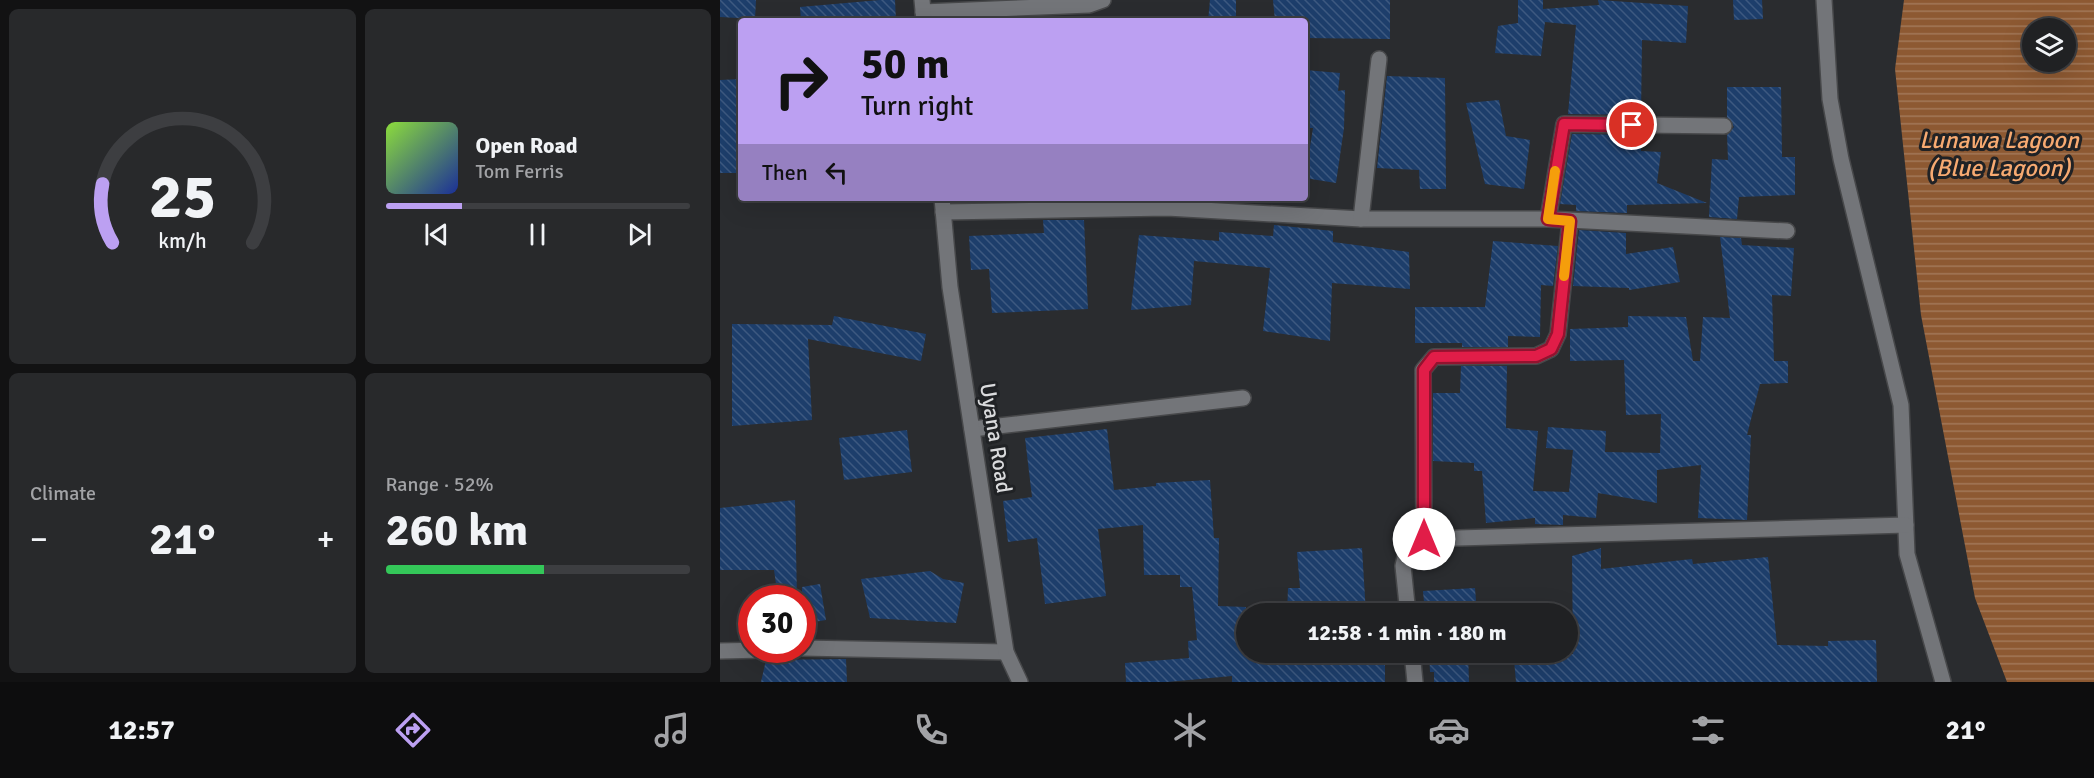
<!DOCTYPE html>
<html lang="en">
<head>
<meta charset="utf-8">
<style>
	:root { --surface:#202123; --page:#28292b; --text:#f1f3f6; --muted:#a2a3a6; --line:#3d3e41; --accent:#bca0f2 }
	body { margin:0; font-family:Signika,sans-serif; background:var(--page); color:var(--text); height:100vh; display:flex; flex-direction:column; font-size:22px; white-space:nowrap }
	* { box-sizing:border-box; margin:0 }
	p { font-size:20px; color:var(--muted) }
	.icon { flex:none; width:33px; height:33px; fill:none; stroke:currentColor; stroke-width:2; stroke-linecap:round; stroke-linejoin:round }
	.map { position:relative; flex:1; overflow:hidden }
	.side { display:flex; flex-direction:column; gap:9px; padding:9px; background:#121213; width:720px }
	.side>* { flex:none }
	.banner { position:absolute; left:18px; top:18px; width:570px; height:183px; border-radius:6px; box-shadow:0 6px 24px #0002,0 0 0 2px var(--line); background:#bca0f2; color:#111; overflow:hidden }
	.tools { position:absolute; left:1302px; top:18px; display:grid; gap:12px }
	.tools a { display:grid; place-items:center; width:54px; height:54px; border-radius:50%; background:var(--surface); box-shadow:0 6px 24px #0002,0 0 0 2px var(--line); font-size:30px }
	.speed { position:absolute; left:18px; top:585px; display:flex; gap:12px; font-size:30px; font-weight:700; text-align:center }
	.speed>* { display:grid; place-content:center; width:78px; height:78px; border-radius:50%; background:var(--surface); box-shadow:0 6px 24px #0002,0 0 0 2px var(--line); line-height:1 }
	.speed .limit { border:9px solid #d22; background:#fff; color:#111 }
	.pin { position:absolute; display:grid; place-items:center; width:51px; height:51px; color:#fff; margin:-26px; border:3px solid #fff; border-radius:50%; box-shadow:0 2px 6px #0007 }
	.me { position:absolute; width:66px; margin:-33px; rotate:0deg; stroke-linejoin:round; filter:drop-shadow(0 0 4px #0008) }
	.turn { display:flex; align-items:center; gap:21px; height:126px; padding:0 24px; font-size:27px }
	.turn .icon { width:78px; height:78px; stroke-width:2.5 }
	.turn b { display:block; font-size:42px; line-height:51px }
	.then { display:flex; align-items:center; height:57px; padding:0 24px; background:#0003; gap:12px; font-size:22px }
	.big { font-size:45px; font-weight:700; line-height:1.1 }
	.side .widget { flex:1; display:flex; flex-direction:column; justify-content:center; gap:9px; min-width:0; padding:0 21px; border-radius:9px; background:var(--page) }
	.side .dial { align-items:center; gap:0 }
	.dial svg { height:156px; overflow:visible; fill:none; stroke:var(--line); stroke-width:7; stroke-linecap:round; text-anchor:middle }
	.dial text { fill:var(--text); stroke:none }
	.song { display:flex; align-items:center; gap:18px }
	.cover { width:72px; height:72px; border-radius:9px; background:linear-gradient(135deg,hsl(90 70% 55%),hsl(230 70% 35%)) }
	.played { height:6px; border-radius:3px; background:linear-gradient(90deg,var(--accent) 25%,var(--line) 25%) }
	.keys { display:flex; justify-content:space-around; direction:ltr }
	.heat { display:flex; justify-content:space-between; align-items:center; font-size:33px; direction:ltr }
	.charge { height:9px; border-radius:4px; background:linear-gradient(90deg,#34c759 52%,var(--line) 0) }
	.side .tiles { flex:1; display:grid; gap:9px; grid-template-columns:repeat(2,1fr) }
	.trip { position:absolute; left:516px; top:603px; width:342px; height:60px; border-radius:30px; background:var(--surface); box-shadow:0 6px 24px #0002,0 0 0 2px var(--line); font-weight:700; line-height:60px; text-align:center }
	.tabs { display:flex; height:96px; justify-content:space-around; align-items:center; background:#0d0d0e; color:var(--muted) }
	.tabs .icon { width:42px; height:42px }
	.tabs .selected { color:var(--accent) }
	.tabs b { font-size:27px; color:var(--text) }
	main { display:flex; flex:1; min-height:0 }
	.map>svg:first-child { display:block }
	.water { fill:url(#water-rules); fill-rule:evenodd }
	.building { fill:url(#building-back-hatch) }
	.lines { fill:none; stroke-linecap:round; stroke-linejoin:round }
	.minor-casing { stroke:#47484a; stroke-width:18 }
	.tertiary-casing { stroke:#47484a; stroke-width:18 }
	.minor { stroke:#737579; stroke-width:15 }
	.tertiary { stroke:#737579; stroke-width:15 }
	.route-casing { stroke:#92132f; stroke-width:15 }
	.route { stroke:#e11d48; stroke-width:10 }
	.slow { stroke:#f59e0b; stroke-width:10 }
	.labels { text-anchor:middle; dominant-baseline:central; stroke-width:6; stroke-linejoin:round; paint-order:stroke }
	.street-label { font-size:22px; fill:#dadbdd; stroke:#202225 }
	.water-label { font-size:24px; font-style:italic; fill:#f7aa71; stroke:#202225 }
</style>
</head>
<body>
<main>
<section class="side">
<div class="tiles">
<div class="widget dial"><svg viewBox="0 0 100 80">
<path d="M14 69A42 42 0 1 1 86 69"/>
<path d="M14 69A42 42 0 0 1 9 39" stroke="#bca0f2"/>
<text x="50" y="56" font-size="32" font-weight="700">25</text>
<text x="50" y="72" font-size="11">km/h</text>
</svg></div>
<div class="widget">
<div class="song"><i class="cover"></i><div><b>Open Road</b><p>Tom Ferris</p></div></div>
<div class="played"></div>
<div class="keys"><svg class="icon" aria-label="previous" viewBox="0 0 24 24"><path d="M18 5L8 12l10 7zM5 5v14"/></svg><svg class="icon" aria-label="pause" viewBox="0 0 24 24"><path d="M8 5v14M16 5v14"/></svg><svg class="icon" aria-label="next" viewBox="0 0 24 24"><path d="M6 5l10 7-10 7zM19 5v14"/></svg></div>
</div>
<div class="widget"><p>Climate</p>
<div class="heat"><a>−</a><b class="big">21°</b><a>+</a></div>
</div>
<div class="widget"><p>Range · 52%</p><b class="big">260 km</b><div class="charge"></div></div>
</div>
</section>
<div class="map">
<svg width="1374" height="682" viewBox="0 0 1374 682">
	<defs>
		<pattern id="water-rules" width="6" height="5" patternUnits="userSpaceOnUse" patternTransform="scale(1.5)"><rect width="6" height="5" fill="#8d5932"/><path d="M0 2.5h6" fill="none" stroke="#a27859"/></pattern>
		<pattern id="building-back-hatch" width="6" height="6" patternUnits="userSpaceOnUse" patternTransform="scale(1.5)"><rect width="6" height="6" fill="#1d3e6b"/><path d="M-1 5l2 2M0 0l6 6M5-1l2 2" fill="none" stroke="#3d5980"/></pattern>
	</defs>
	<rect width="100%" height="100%" fill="#2a2c2f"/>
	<!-- water -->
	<path class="water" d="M1184 0H1374V682H1287L1255 598 1201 315 1175 69ZM1312 28H1346V62H1312Z"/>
	<!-- building -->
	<g class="building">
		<path d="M0 0H36L35 19 0 17Z"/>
		<path d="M160 0H175L176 21H81L80 7Z"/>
		<path d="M490 0H516V18L488 21Z"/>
		<path d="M553 0H670V39L585 38V21H555Z"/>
		<path d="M798 0H823V9L879 5 878 0 968 6 966 43 922 40 921 115 848 114 856 25 825 22 821 56 775 53 778 26 798 23Z"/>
		<path d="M1013 0H1042L1043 19 1014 20Z"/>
		<path d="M585 70 620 73 618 91 625 90 624 128 616 183 585 178 593 128H585Z"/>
		<path d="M667 76 725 78 726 189H700L699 170 657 168Z"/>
		<path d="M21 79V173H0V80Z"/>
		<path d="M1007 87H1061L1062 157H1075V195L1019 197 1017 219 989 217 992 159 1008 160 1007 135 1014 127 1007 117Z"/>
		<path d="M779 100 786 136 810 140 804 189 765 184 746 103Z"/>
		<path d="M852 134 921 135V151L941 152 937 183 987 203 907 205V213L856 211V205L840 204Z"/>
		<path d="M323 220H364L368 309 272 313 269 269 251 270 249 236 324 233Z"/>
		<path d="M554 225 613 231V242L689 252 690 289 612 283 610 341 543 331 550 268 474 261 471 305 411 310 419 235 499 241V232L553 236Z"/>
		<path d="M859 230 906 233V254L953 247 960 282 909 290V288L853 286Z"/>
		<path d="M1000 237 1021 238 1022 245 1074 248 1071 296 1052 295 1054 361H1068V383L1040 384 1027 435H1031L1027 520 978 518 981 465 937 470V503L878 493 876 518 843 515V525L815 524V518L766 523 762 471H754V463L713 461V393H740L741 366H787L786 428 818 431 813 491 849 492 853 450 826 448 828 427 886 431 885 452 940 453 941 414 906 415 904 360 850 361V329L908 327V316L966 317 973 361H980L983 317 1010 318Z"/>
		<path d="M773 241 838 246 833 286 821 285 820 337 788 336V347H742V343H695V307H765Z"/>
		<path d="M114 316 206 334 201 361 88 339 92 420 12 426V324L112 325Z"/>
		<path d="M387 429 394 490 436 486V483L490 480 494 538H499L498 606 526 607V652L588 655V652H665V682H512V676L447 682H406L405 663 469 658 468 641 477 640 472 587H460V575H424L423 525 378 529 386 596 325 604 317 538 288 542 283 501 312 497 305 438Z"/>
		<path d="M187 430 192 472 124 480 119 438Z"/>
		<path d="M75 500 77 598H58L54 570H0V508Z"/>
		<path d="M642 548 646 614H567L568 588H580L577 552Z"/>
		<path d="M881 548V569L972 559 973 564 1048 557 1057 645 1108 646V641L1156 640 1157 682H796L794 660 853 654 852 556Z"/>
		<path d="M210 571 223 579 244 583 236 623 150 618 141 579Z"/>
		<path d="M100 584 106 620 82 624V587Z"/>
		<path d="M755 588 757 614H705L703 591Z"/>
		<path d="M709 652H748L749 682H714V672H710Z"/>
		<path d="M126 659 127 682H41L46 660Z"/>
	</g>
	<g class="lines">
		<defs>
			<g id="minor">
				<path d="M1104 0 1110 99 1121 159 1181 405 1187 554 1223 682"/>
				<path d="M203 12 369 5 383 0"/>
				<path d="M223 212 447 208 641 219H828L1067 231"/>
				<path d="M641 219 659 59"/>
				<path d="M828 219 844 124 1004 126"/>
				<path d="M252 429 523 398"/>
				<path d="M704 539 703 370 714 357 816 356 831 349 838 334 850 221"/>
				<path d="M688 614 683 566 688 544 704 539 1186 525"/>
				<path d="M82 648 286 652"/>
				<path d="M0 651 50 650"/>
				<path d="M692 652 695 682"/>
			</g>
			<g id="tertiary">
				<path d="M202 0 204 21"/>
				<path d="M222 198 230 287 286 652 300 682"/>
			</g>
		</defs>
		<!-- minor casing -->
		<use href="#minor" class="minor-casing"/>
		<!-- tertiary casing -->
		<use href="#tertiary" class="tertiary-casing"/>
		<!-- minor -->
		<use href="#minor" class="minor"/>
		<!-- tertiary -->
		<use href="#tertiary" class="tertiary"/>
	</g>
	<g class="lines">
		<defs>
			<path id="route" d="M704 539V370L714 357 816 356 831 349 838 334 850 221 828 219 844 124 912 125"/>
		</defs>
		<!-- route casing -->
		<use href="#route" class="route-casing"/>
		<!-- route -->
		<use href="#route" class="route"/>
		<!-- slow -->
		<path class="slow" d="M835 171 828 219 850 221 844 276"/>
	</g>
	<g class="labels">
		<!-- street labels -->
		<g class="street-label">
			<text transform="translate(276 438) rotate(81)">Uyana Road</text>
		</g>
		<!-- water labels -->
		<g class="water-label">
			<text x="1279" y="140">Lunawa Lagoon<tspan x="1279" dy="28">(Blue Lagoon)</tspan></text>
		</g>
	</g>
</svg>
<div class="tools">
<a><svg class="icon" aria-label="layers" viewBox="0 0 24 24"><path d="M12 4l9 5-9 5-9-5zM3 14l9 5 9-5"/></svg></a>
</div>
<div class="speed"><div class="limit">30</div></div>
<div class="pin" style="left:912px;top:125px;background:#d93025"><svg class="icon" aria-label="arrive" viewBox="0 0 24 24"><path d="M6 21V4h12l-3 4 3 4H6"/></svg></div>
<svg class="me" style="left:704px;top:539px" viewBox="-20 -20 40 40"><circle r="19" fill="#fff"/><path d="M0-13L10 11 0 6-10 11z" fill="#e11d48"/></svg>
<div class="trip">12:58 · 1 min · 180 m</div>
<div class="banner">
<div class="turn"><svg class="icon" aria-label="right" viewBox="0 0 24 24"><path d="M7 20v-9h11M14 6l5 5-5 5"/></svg><div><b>50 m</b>Turn right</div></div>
<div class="then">Then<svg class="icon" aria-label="left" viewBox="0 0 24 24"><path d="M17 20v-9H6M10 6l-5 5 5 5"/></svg></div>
</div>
</div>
</main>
<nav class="tabs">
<b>12:57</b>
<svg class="icon selected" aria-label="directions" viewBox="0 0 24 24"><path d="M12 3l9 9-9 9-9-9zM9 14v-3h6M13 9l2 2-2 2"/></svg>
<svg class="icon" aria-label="music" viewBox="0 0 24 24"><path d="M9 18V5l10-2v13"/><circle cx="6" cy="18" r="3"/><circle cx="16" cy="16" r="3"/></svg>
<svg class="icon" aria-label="phone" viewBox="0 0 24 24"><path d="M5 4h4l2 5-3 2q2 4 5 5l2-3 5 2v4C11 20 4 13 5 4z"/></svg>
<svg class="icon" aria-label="climate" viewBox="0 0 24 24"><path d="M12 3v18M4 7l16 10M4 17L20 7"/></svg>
<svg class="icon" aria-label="car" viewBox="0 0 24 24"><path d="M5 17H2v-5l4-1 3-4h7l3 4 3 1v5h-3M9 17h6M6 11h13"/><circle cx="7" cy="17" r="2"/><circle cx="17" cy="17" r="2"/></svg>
<svg class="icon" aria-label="filters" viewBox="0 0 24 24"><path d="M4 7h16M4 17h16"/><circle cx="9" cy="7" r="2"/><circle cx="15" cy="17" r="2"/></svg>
<b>21°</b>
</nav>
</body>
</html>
